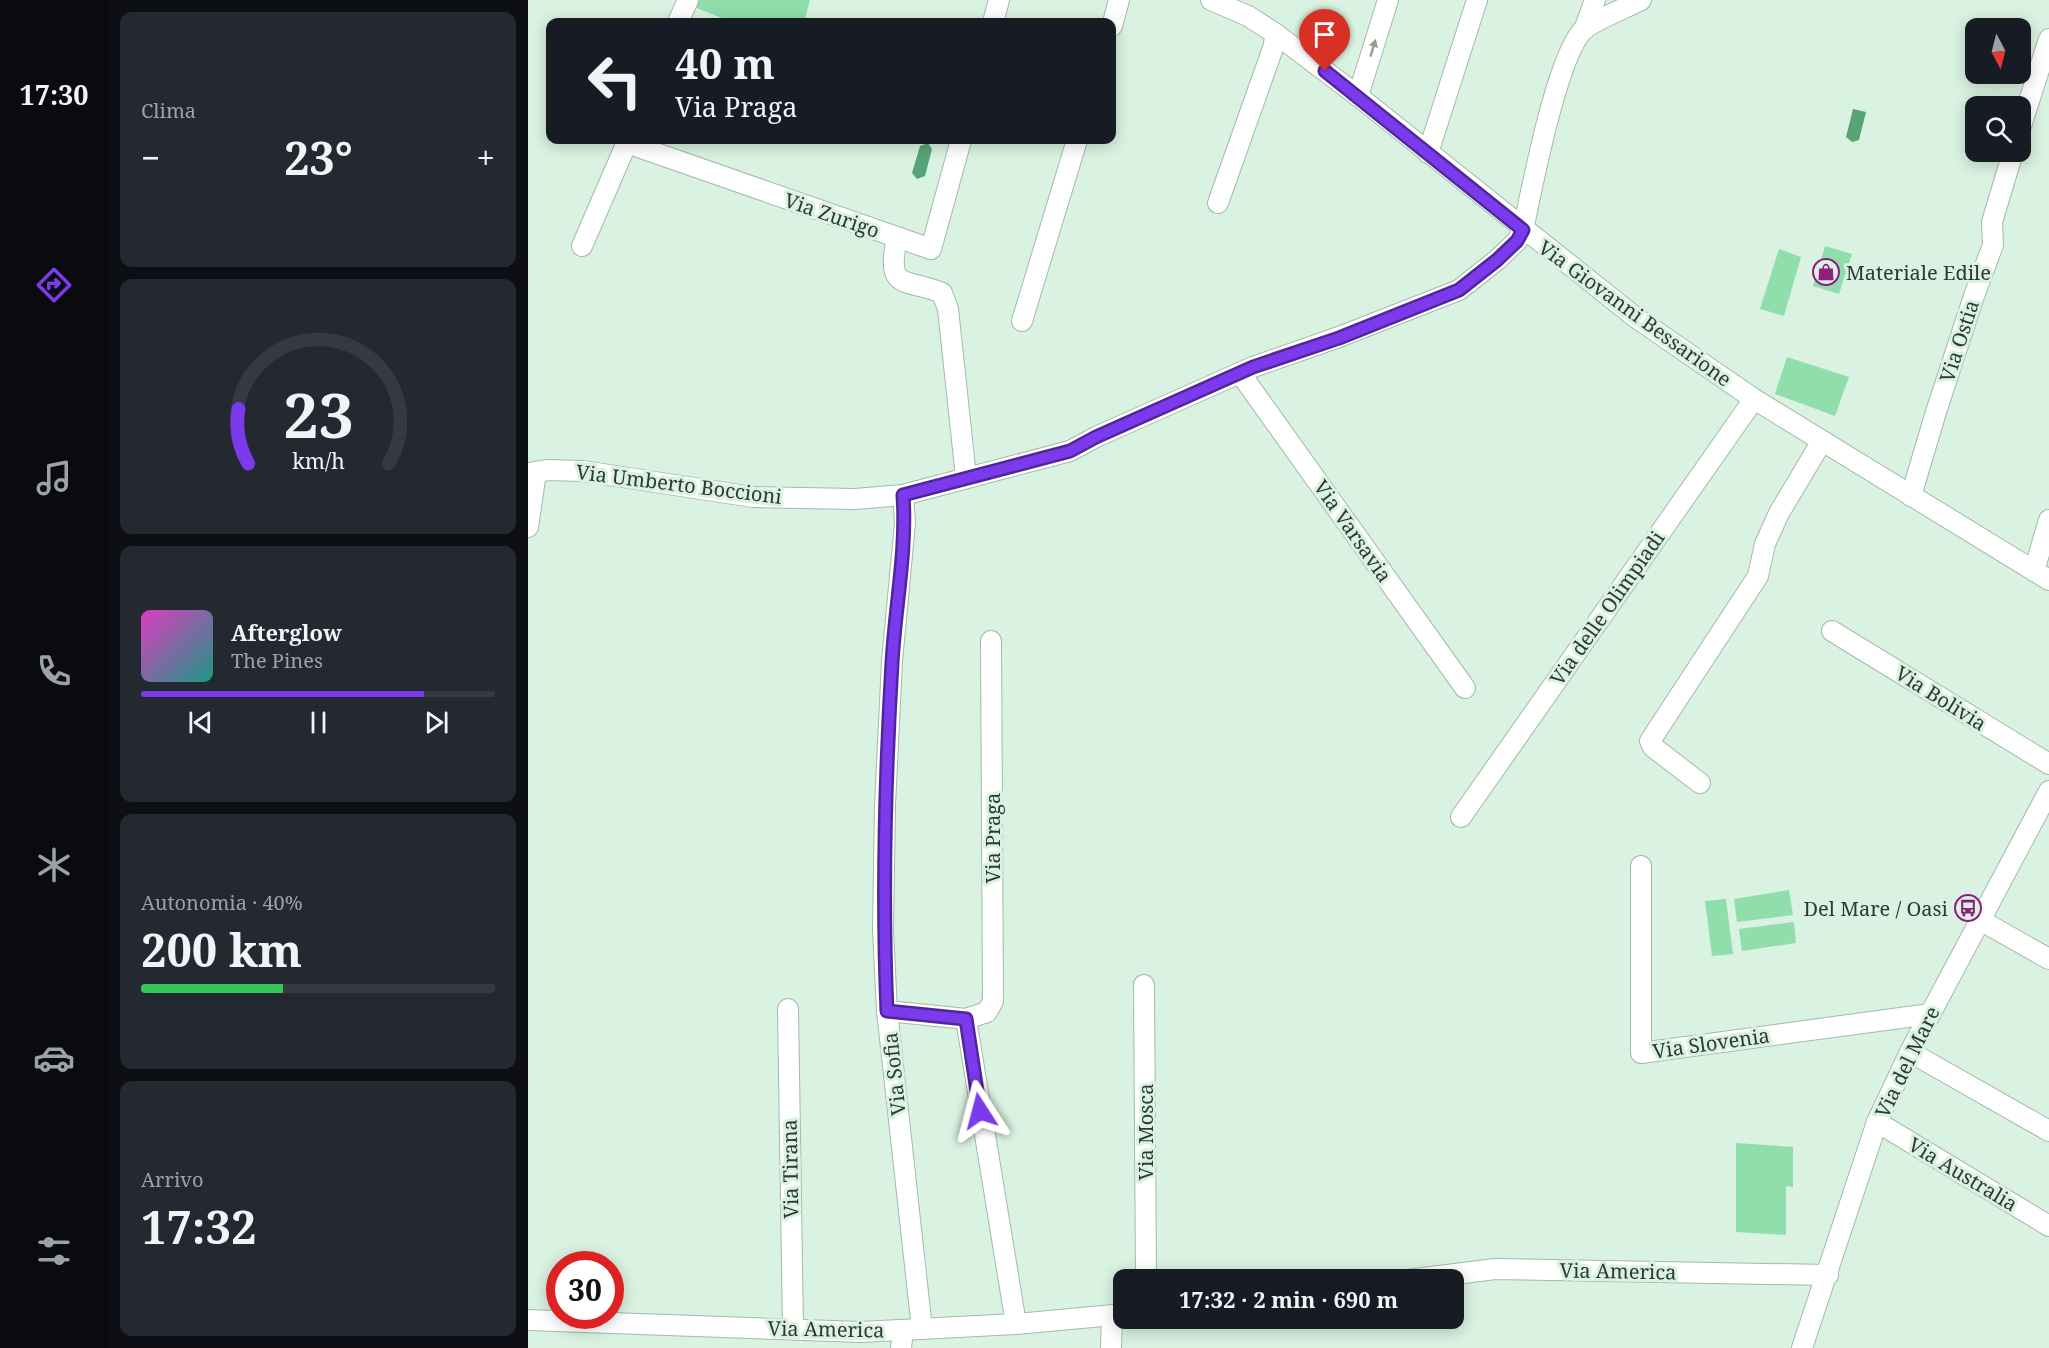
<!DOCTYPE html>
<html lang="it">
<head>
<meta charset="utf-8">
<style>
	:root { --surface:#171b24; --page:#242831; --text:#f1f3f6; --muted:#9ea1a6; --line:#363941; --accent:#7c3aed }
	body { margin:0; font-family:"Noto Serif",serif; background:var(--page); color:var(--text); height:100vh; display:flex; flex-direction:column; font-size:22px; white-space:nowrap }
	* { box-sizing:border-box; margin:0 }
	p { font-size:20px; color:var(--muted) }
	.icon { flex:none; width:33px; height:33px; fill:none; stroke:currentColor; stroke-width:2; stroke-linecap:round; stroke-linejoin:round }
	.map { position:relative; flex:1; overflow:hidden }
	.drawer { display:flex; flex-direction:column; gap:12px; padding:12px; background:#0d0f14; width:420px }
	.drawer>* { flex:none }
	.hud { position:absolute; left:18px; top:18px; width:570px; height:126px; border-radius:12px; box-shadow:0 3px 15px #0003; background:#171b24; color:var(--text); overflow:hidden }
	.needle { width:39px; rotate:173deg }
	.buttons { position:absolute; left:1437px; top:18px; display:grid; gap:12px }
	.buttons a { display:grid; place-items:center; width:66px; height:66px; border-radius:12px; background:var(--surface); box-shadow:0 3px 15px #0003; font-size:30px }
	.speed { position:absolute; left:18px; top:1251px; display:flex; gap:12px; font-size:30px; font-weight:700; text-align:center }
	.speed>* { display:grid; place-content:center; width:78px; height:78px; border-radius:50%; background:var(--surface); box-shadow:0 3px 15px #0003; line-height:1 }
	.speed .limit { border:9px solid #d22; background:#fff; color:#111 }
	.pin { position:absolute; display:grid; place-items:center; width:51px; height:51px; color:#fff; margin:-62px -26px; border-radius:50% 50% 50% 0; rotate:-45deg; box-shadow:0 0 6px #0007 }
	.pin .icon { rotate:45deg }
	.me { position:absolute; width:66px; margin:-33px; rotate:351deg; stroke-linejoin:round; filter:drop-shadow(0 0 4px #0008) }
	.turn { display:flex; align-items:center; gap:21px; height:126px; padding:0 30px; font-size:27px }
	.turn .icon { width:78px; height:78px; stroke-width:2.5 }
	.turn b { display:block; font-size:42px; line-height:51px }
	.big { font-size:45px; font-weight:700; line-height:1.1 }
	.drawer .tile { flex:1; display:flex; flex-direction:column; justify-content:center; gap:9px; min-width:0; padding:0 21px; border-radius:12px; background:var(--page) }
	.drawer .dial { align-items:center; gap:0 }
	.dial svg { height:156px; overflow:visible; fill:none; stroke:var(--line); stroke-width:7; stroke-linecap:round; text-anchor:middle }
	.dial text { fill:var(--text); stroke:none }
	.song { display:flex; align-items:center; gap:18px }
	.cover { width:72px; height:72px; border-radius:9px; background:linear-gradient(135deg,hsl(310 70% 55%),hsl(170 70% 35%)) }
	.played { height:6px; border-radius:3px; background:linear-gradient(90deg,var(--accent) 80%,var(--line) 80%) }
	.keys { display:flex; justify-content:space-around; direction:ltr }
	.heat { display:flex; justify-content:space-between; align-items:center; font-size:33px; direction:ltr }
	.charge { height:9px; border-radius:4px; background:linear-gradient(90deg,#34c759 40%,var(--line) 0) }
	.trip { position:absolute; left:585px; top:1269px; width:351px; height:60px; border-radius:12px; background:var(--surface); box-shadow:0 3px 15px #0003; font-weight:700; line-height:60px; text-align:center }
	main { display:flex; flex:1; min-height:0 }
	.dock { display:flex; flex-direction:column; width:108px; justify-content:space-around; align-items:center; background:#090b0e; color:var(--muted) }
	.dock .icon { width:42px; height:42px }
	.dock .current { color:var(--accent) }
	.dock b { font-size:27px; color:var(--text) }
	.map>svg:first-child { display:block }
	.water { fill:#57a576 }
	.building { fill:#8fdeac }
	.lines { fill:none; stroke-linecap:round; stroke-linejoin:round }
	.minor-casing { stroke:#a3baaa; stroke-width:22 }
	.minor { stroke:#fff; stroke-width:20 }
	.oneway { fill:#979c98 }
	.route-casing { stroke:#51269a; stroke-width:15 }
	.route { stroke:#7c3aed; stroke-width:10 }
	.labels { text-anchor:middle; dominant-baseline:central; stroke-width:6; stroke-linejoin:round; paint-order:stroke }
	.street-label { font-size:20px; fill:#2f3832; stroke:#d9f2e1 }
	.poi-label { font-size:20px; fill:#2f3832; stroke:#d9f2e1; text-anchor:start }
</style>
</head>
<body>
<main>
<nav class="dock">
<b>17:30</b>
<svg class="icon current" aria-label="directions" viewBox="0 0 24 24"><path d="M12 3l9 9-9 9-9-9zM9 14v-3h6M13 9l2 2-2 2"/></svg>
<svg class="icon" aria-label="music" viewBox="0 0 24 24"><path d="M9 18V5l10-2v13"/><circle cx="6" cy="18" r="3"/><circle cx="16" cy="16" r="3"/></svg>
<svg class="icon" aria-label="phone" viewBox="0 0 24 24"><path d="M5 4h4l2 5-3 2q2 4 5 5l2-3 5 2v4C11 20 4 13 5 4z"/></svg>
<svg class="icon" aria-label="climate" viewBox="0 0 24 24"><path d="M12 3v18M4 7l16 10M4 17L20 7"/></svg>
<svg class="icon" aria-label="car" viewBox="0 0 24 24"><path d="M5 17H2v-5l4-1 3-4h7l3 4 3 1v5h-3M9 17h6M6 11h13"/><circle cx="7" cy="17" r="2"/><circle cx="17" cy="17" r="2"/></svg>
<svg class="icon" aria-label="filters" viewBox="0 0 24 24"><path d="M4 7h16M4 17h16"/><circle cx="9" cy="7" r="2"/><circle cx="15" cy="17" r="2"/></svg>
</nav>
<section class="drawer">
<div class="tile"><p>Clima</p>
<div class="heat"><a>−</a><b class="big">23°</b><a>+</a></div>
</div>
<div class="tile dial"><svg viewBox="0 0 100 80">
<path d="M14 69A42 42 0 1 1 86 69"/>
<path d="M14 69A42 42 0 0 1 9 41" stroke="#7c3aed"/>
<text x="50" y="56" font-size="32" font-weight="700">23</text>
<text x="50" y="72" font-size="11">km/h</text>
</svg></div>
<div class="tile">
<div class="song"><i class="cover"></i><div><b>Afterglow</b><p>The Pines</p></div></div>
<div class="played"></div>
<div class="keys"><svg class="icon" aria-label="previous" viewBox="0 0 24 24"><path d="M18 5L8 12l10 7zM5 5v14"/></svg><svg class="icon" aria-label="pause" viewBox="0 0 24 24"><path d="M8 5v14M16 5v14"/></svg><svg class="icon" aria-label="next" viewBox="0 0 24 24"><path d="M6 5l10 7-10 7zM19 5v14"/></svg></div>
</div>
<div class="tile"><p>Autonomia · 40%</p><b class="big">200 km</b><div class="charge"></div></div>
<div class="tile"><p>Arrivo</p><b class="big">17:32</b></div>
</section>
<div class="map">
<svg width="1521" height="1348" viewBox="0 0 1521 1348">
	<rect width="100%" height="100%" fill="#d9f2e1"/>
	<!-- water -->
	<g class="water">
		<path d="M1325 109 1338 112 1331 140 1324 142 1318 137Z"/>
		<path d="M400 143 404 149 397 176 389 179 384 173 392 146Z"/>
	</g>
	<!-- building -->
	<g class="building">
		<path d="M169 0H282L276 22H204L166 7Z"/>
		<path d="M1297 246 1324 254 1311 294 1285 286Z"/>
		<path d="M1251 249 1273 257 1256 316 1232 309Z"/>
		<path d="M1259 357 1321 377 1307 416 1247 394Z"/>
		<path d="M1261 890 1265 915 1209 922 1206 899Z"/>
		<path d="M1198 899 1205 954 1184 956 1177 901Z"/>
		<path d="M1266 922 1268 943 1214 951 1211 929Z"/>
		<path d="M1208 1143 1265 1147V1187L1258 1186V1235L1208 1232Z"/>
	</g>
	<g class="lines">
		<defs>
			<g id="minor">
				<path d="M683 0 720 16 748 34 830 96 1107 317 1226 399 1521 580"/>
				<path d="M150 22 160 0"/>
				<path d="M465 22 471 0"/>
				<path d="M584 26 591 0"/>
				<path d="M1056 30 1067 0"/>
				<path d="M830 96 860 0"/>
				<path d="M1492 129 1521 39"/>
				<path d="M99 143 403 249 433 140"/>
				<path d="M900 153 949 0"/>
				<path d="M690 203 745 48 748 34"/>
				<path d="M369 237C358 293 376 277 414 293L420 309 438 477"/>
				<path d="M54 246 100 140"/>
				<path d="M494 321 549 140"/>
				<path d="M712 373 937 688"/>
				<path d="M0 473 20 470 55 471 225 497 327 499 375 495 542 451 568 437 725 367 811 337 931 290 969 260 989 241 995 230C1004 188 1029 55 1056 29 1067 20 1100 7 1113 0"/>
				<path d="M375 495 377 523 364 661 357 805 355 930 359 1011 394 1329"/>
				<path d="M1383 496 1408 412 1446 296 1465 245 1464 222 1485 152"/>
				<path d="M0 527 8 472"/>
				<path d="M1506 571 1521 520"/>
				<path d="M1304 631 1521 764"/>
				<path d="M1172 783 1125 747 1122 741 1230 576 1237 544 1251 513 1294 441"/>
				<path d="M933 817 1226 399"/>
				<path d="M1113 866V1053L1402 1014"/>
				<path d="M1452 920 1521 959"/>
				<path d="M616 985 618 1280"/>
				<path d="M260 1009 265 1329"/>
				<path d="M359 1011 438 1019 459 1012 465 1001 463 641"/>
				<path d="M438 1019 488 1324"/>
				<path d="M1382 1052 1521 1131"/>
				<path d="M1349 1122 1521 1226"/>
				<path d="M880 1280 967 1269 1300 1275"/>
				<path d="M0 1320 333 1332 488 1324 596 1314"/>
				<path d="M373 1348 375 1330"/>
				<path d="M583 1348 584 1315"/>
				<path d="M1274 1348 1349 1122 1382 1052 1521 791"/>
			</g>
		</defs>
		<!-- minor casing -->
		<use href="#minor" class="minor-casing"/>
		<!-- minor -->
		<use href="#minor" class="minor"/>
	</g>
	<!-- one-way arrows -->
	<defs><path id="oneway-solid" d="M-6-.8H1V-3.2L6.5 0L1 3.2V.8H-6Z" transform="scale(1.5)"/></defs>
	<use class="oneway" href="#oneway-solid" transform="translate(845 48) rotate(-73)"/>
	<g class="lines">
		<defs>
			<path id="route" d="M452 1111 438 1019 359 1011C354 895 357 779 364 663 367 607 379 551 375 495L542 451 568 437 725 367 811 338 931 290 969 260 989 241 995 230 797 71"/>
		</defs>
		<!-- route casing -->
		<use href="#route" class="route-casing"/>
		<!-- route -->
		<use href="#route" class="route"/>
	</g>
	<!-- icons -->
	<defs>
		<symbol id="shop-ring" viewBox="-11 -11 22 22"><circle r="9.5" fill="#d9f2e1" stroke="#901e7e" stroke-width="1.5"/><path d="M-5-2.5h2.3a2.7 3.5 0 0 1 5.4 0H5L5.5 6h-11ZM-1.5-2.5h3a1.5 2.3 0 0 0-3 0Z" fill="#901e7e"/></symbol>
		<symbol id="bus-ring" viewBox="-11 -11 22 22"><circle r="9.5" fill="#d9f2e1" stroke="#901e7e" stroke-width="1.5"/><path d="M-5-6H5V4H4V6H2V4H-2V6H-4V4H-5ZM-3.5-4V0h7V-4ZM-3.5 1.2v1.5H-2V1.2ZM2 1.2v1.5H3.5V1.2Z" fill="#901e7e"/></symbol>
	</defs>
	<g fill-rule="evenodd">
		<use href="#shop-ring" x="1283" y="257" width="30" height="30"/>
		<use href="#bus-ring" x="1425" y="893" width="30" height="30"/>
	</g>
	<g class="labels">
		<!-- street labels -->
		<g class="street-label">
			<text transform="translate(304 215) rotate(19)">Via Zurigo</text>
			<text transform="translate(1107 313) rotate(36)">Via Giovanni Bessarione</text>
			<text transform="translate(1431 341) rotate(-72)">Via Ostia</text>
			<text transform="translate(151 484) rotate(7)">Via Umberto Boccioni</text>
			<text transform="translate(825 531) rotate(55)">Via Varsavia</text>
			<text transform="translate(1079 608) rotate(-55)">Via delle Olimpiadi</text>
			<text transform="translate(1413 698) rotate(32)">Via Bolivia</text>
			<text transform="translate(464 838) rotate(-90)">Via Praga</text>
			<text transform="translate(1183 1043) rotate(-8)">Via Slovenia</text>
			<text transform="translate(1379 1062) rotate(-64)">Via del Mare</text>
			<text transform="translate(366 1074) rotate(-96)">Via Sofia</text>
			<text transform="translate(617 1132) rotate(-90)">Via Mosca</text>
			<text transform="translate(262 1169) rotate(-91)">Via Tirana</text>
			<text transform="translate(1435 1174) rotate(31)">Via Australia</text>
			<text transform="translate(1090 1271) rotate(1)">Via America</text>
			<text transform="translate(298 1329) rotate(1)">Via America</text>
		</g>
		<!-- poi labels -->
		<g class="poi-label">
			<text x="1318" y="272">Materiale Edile</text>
			<text x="1420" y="908" text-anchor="end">Del Mare / Oasi</text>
		</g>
	</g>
</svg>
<div class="buttons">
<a><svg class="needle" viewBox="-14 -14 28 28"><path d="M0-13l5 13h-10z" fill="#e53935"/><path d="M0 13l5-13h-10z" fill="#9ea1a6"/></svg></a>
<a><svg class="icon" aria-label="search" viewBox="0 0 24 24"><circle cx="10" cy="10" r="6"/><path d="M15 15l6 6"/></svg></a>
</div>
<div class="speed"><div class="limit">30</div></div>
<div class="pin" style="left:797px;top:71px;background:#d93025"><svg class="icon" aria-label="arrive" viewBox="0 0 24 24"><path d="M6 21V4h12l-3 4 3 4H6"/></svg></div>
<svg class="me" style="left:452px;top:1111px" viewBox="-20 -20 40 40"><path d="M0-17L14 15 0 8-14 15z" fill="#7c3aed" stroke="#fff" stroke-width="4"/></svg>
<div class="trip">17:32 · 2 min · 690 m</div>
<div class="hud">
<div class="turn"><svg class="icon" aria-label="left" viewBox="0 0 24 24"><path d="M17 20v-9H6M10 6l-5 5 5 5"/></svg><div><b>40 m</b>Via Praga</div></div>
</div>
</div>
</main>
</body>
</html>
